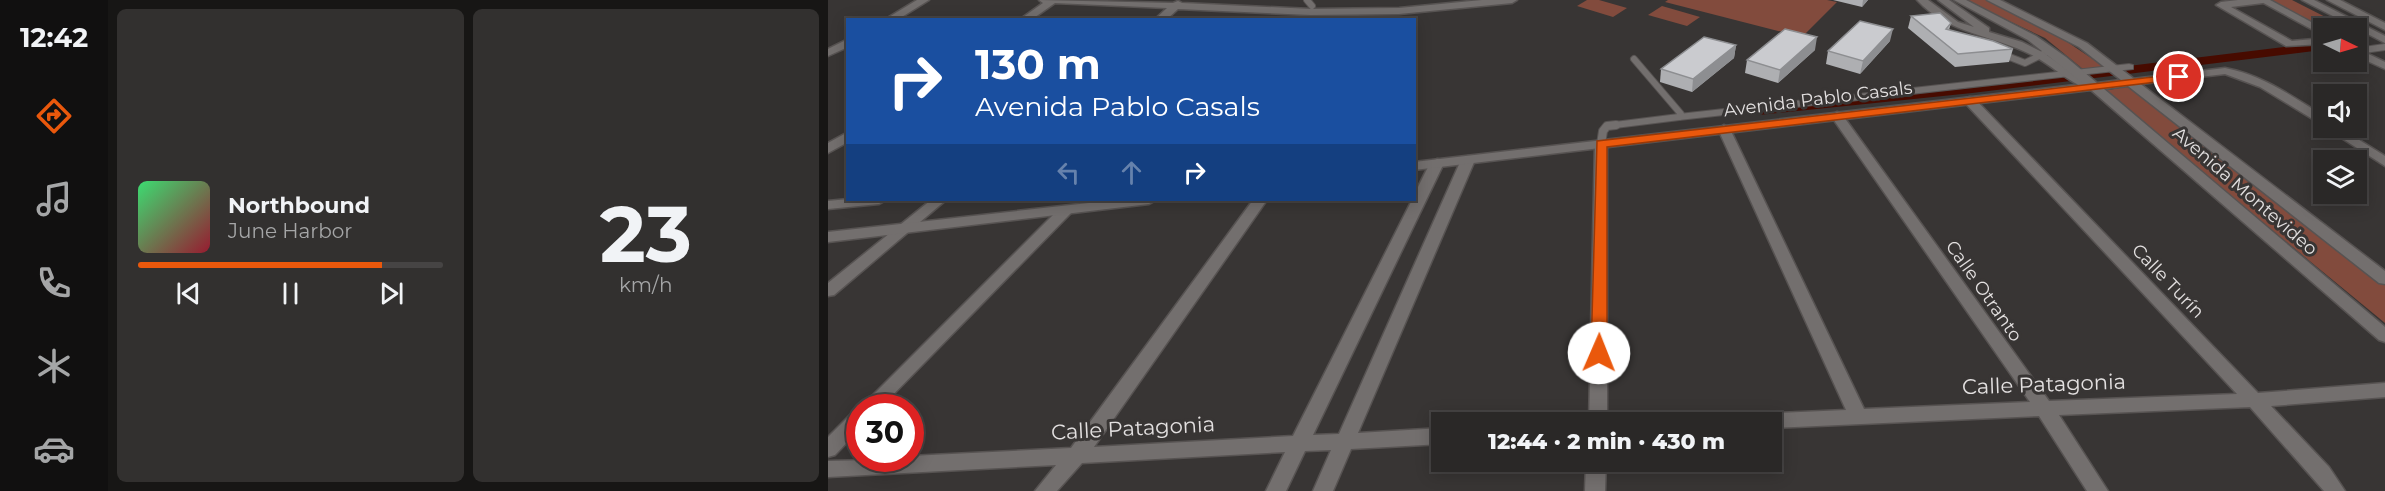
<!DOCTYPE html>
<html lang="es">
<head>
<meta charset="utf-8">
<style>
	:root { --surface:#2a2827; --page:#32302f; --text:#f1f3f6; --muted:#a5a6a7; --line:#464444; --accent:#ea580c }
	body { margin:0; font-family:Montserrat,sans-serif; background:var(--page); color:var(--text); height:100vh; display:flex; flex-direction:column; font-size:22px; white-space:nowrap }
	* { box-sizing:border-box; margin:0 }
	p { font-size:20px; color:var(--muted) }
	.icon { flex:none; width:33px; height:33px; fill:none; stroke:currentColor; stroke-width:2; stroke-linecap:round; stroke-linejoin:round }
	.map { position:relative; flex:1; overflow:hidden }
	.sheet { display:flex; flex-direction:column; gap:9px; padding:9px; background:#171615; width:720px }
	.sheet>* { flex:none }
	.banner { position:absolute; left:18px; top:18px; width:570px; height:183px; border-radius:0px; box-shadow:0 3px 15px #0003,0 0 0 2px var(--line); background:#1a4fa0; color:#fff; overflow:hidden }
	.needle { width:39px; rotate:95deg }
	.tools { position:absolute; left:1485px; top:18px; display:grid; gap:12px }
	.tools a { display:grid; place-items:center; width:54px; height:54px; border-radius:0px; background:var(--surface); box-shadow:0 3px 15px #0003,0 0 0 2px var(--line); font-size:30px }
	.speed { position:absolute; left:18px; top:394px; display:flex; gap:12px; font-size:30px; font-weight:700; text-align:center }
	.speed>* { display:grid; place-content:center; width:78px; height:78px; border-radius:50%; background:var(--surface); box-shadow:0 3px 15px #0003,0 0 0 2px var(--line); line-height:1 }
	.speed .limit { border:9px solid #d22; background:#fff; color:#111 }
	.pin { position:absolute; display:grid; place-items:center; width:51px; height:51px; color:#fff; margin:-26px; border:3px solid #fff; border-radius:50%; box-shadow:0 2px 6px #0007 }
	.me { position:absolute; width:66px; margin:-33px; rotate:1deg; stroke-linejoin:round; filter:drop-shadow(0 0 4px #0008) }
	.turn { display:flex; align-items:center; gap:21px; height:126px; padding:0 30px; font-size:27px }
	.turn .icon { width:78px; height:78px; stroke-width:2.5 }
	.turn b { display:block; font-size:42px; line-height:51px }
	.lanes { display:flex; align-items:center; height:57px; padding:0 30px; background:#0003; justify-content:center; gap:30px; direction:ltr }
	.lanes .off { opacity:.35 }
	.sheet .tile { flex:1; display:flex; flex-direction:column; justify-content:center; gap:9px; min-width:0; padding:0 21px; border-radius:9px; background:var(--page) }
	.sheet .dial { align-items:center; gap:0 }
	.dial b { font-size:78px; line-height:1 }
	.song { display:flex; align-items:center; gap:18px }
	.cover { width:72px; height:72px; border-radius:9px; background:linear-gradient(135deg,hsl(140 70% 55%),hsl(350 70% 35%)) }
	.played { height:6px; border-radius:3px; background:linear-gradient(90deg,var(--accent) 80%,var(--line) 80%) }
	.keys { display:flex; justify-content:space-around; direction:ltr }
	.sheet .tiles { flex:1; display:grid; gap:9px; grid-template-columns:repeat(2,1fr) }
	.trip { position:absolute; left:603px; top:412px; width:351px; height:60px; border-radius:0px; background:var(--surface); box-shadow:0 3px 15px #0003,0 0 0 2px var(--line); font-weight:800; line-height:60px; text-align:center }
	main { display:flex; flex:1; min-height:0 }
	.tab-bar { display:flex; flex-direction:column; width:108px; justify-content:space-around; align-items:center; background:#111010; color:var(--muted) }
	.tab-bar .icon { width:42px; height:42px }
	.tab-bar .on { color:var(--accent) }
	.tab-bar b { font-size:27px; color:var(--text) }
	.map>svg:first-child { display:block }
	.green { fill:#824b3d }
	.lines { fill:none; stroke-linecap:round; stroke-linejoin:round }
	.canal { fill:#470b00; fill-rule:evenodd }
	.service-far1-casing { stroke:#575352; stroke-width:8 }
	.service-casing { stroke:#575352; stroke-width:10 }
	.pedestrian-casing { stroke:#575352; stroke-width:2 }
	.minor-casing { stroke:#575352; stroke-width:3 }
	.tertiary-casing { stroke:#575352; stroke-width:3 }
	.secondary-casing { stroke:#575352; stroke-width:3 }
	.service-far1 { stroke:#736f6e; stroke-width:6 }
	.service { stroke:#736f6e; stroke-width:8 }
	.pedestrian { fill:#736f6e; fill-rule:evenodd }
	.minor { fill:#736f6e; fill-rule:evenodd }
	.tertiary { fill:#736f6e; fill-rule:evenodd }
	.secondary { fill:#736f6e; fill-rule:evenodd }
	.wall { fill:#aeafb2 }
	.shaded-wall { fill:#8d8e91 }
	.building { fill:#cacbcf; stroke:#8d8e91; stroke-width:1.5 }
	.route { fill:#ea580c; stroke:#983908; stroke-width:1.5 }
	.labels { text-anchor:middle; dominant-baseline:central; stroke-width:6; stroke-linejoin:round; paint-order:stroke }
	.street-label { font-size:18px; fill:#e3e0e0; stroke:#383534 }
	.near-street-label { font-size:21px; fill:#e3e0e0; stroke:#383534 }
</style>
</head>
<body>
<main>
<nav class="tab-bar">
<b>12:42</b>
<svg class="icon on" aria-label="directions" viewBox="0 0 24 24"><path d="M12 3l9 9-9 9-9-9zM9 14v-3h6M13 9l2 2-2 2"/></svg>
<svg class="icon" aria-label="music" viewBox="0 0 24 24"><path d="M9 18V5l10-2v13"/><circle cx="6" cy="18" r="3"/><circle cx="16" cy="16" r="3"/></svg>
<svg class="icon" aria-label="phone" viewBox="0 0 24 24"><path d="M5 4h4l2 5-3 2q2 4 5 5l2-3 5 2v4C11 20 4 13 5 4z"/></svg>
<svg class="icon" aria-label="climate" viewBox="0 0 24 24"><path d="M12 3v18M4 7l16 10M4 17L20 7"/></svg>
<svg class="icon" aria-label="car" viewBox="0 0 24 24"><path d="M5 17H2v-5l4-1 3-4h7l3 4 3 1v5h-3M9 17h6M6 11h13"/><circle cx="7" cy="17" r="2"/><circle cx="17" cy="17" r="2"/></svg>
</nav>
<section class="sheet">
<div class="tiles">
<div class="tile">
<div class="song"><i class="cover"></i><div><b>Northbound</b><p>June Harbor</p></div></div>
<div class="played"></div>
<div class="keys"><svg class="icon" aria-label="previous" viewBox="0 0 24 24"><path d="M18 5L8 12l10 7zM5 5v14"/></svg><svg class="icon" aria-label="pause" viewBox="0 0 24 24"><path d="M8 5v14M16 5v14"/></svg><svg class="icon" aria-label="next" viewBox="0 0 24 24"><path d="M6 5l10 7-10 7zM19 5v14"/></svg></div>
</div>
<div class="tile dial"><b>23</b><p>km/h</p></div>
</div>
</section>
<div class="map">
<svg width="1557" height="491" viewBox="0 0 1557 491">
	<rect width="100%" height="100%" fill="#383534"/>
	<!-- green -->
	<g class="green">
		<path d="M759 0H771L799 8 785 17 749 6Z"/>
		<path d="M840 0H999L1009 2 974 37 837 2Z"/>
		<path d="M1136 0H1161L1214 25 1278 68 1256 70 1217 38Z"/>
		<path d="M1439 0H1464L1519 28 1495 30Z"/>
		<path d="M834 6 872 17 859 26 820 15Z"/>
		<path d="M1303 86 1557 283V323L1275 91Z"/>
	</g>
	<g class="lines">
		<!-- canal -->
		<path class="canal" d="M1481 44 1486 45 1487 48 1486 51 1144 93 931 115 924 111 931 107 1144 85Z"/>
		<defs>
			<g id="service-far1">
				<path d="M479 0 484 6"/>
				<path d="M1529 51 1557 47"/>
				<path d="M1174 54 1197 63 1217 53"/>
				<path d="M779 126 851 117 853 114 806 59"/>
			</g>
			<path id="service" d="M773 144 775 131 779 126 788 125"/>
			<path id="pedestrian" d="M1301 64 1305 65V69L851 120 845 117 851 114Z"/>
			<g id="minor">
				<path d="M89 0H101L69 20H56Z"/>
				<path d="M211 0 345 3 350 1 354 3 483 9 488 12 483 15 350 9 338 20H326L339 8 227 3 203 20H191L215 3Z"/>
				<path d="M1089 0H1100L1130 22 1146 27 1110 0H1121L1161 28V32L1194 42 1216 53 1251 78 1273 88 1267 91C1242 85 1226 66 1204 55 1165 35 1120 34 1089 0Z"/>
				<path d="M1410 0H1440L1435 3 1403 7 1464 41 1496 38V44L1458 46 1388 5 1393 2Z"/>
				<path d="M1499 0H1512L1557 23V30Z"/>
				<path d="M20 39V47L0 56V49Z"/>
				<path d="M1397 68C1435 75 1463 96 1496 116V126L1432 87 1397 74 1304 85 1298 82 1304 79Z"/>
				<path d="M1142 97 1146 98 1430 393 1557 383V397L1443 406 1501 467 1517 491H1496L1422 407 1231 415 1280 491H1259L1211 416 944 428V423H868L870 418 877 416 1018 410 890 129 896 125 902 129 1036 409 1202 402 1003 116 1009 112 1013 113 1221 401 1409 394 1138 104V98Z"/>
				<path d="M1498 128H1512L1557 156V166Z"/>
				<path d="M20 132V142L0 153V143Z"/>
				<path d="M773 140 779 144V423H761L767 144Z"/>
				<path d="M640 156 647 160 530 433 614 428V444L523 449 505 491H485L503 450 477 451 458 491H438L457 452 254 463 229 491H207L228 465 0 477V461L82 459V456L243 448 425 200H439L266 447 465 436 584 200H586V195L602 163 609 159 614 160 616 163 485 435 511 434 633 160Z"/>
				<path d="M103 200H118L6 295 0 296V283Z"/>
				<path d="M238 206 245 210 243 213 52 408H32L233 207Z"/>
				<path d="M32 410V429L7 455 0 457V437L25 412Z"/>
				<path d="M758 462H778L777 491H757Z"/>
			</g>
			<g id="tertiary">
				<path d="M654 0H689L684 3 571 14 483 15 478 12 483 9 571 8Z"/>
				<path d="M1126 0H1138L1208 36 1238 57 1269 83 1293 80 1251 47 1159 0H1172L1259 43 1557 271V284L1551 283 1300 86 1276 89 1557 327V342L1551 340 1263 90 586 170V162L1256 84 1200 40Z"/>
				<path d="M20 199V200H58L51 204 0 209V201Z"/>
				<path d="M288 200H328L321 204 0 242V232Z"/>
			</g>
			<g id="secondary">
				<path d="M1430 0H1442L1496 29V36Z"/>
				<path d="M1474 0H1486L1557 36V43Z"/>
				<path d="M1528 48 1557 62V69L1528 56Z"/>
			</g>
		</defs>
		<!-- service-far1 casing -->
		<use href="#service-far1" class="service-far1-casing"/>
		<!-- service casing -->
		<use href="#service" class="service-casing"/>
		<!-- pedestrian casing -->
		<use href="#pedestrian" class="pedestrian-casing"/>
		<!-- minor casing -->
		<use href="#minor" class="minor-casing"/>
		<!-- tertiary casing -->
		<use href="#tertiary" class="tertiary-casing"/>
		<!-- secondary casing -->
		<use href="#secondary" class="secondary-casing"/>
		<!-- service-far1 -->
		<use href="#service-far1" class="service-far1"/>
		<!-- service -->
		<use href="#service" class="service"/>
		<!-- pedestrian -->
		<use href="#pedestrian" class="pedestrian"/>
		<!-- minor -->
		<use href="#minor" class="minor"/>
		<!-- tertiary -->
		<use href="#tertiary" class="tertiary"/>
		<!-- secondary -->
		<use href="#secondary" class="secondary"/>
	</g>
	<!-- wall -->
	<g class="wall">
		<path d="M1005 0H1040L1034 7Z"/>
		<path d="M1083 16 1123 23 1121 30 1185 49 1181 62 1127 67 1080 28Z"/>
		<path d="M1062 41 1032 74 998 64 1000 51Z"/>
		<path d="M908 45 906 58 864 92 832 82 833 69Z"/>
		<path d="M987 50 950 83 917 73 919 60Z"/>
	</g>
	<!-- shaded-wall -->
	<g class="shaded-wall">
		<path d="M1035 0H1040L1034 7Z"/>
		<path d="M1065 29 1062 41 1032 74 1035 61Z"/>
		<path d="M989 37 987 50 950 83 952 70Z"/>
		<path d="M908 45 906 58 864 92 865 79Z"/>
	</g>
	<!-- building -->
	<g class="building">
		<path d="M1112 13 1123 23 1118 29 1165 41 1185 49 1130 54 1083 16Z"/>
		<path d="M1032 21 1065 29 1035 61 1000 51Z"/>
		<path d="M957 29 989 37 952 70 919 60Z"/>
		<path d="M876 37 908 45 865 79 833 69Z"/>
	</g>
	<!-- route -->
	<path class="route" d="M1351 74H1354V79L779 147V353L776 357H765L763 353 769 141Z"/>
	<g class="labels">
		<!-- street labels -->
		<g class="street-label">
			<text transform="translate(990 99) rotate(-7)">Avenida Pablo Casals</text>
			<text transform="translate(1417 191) rotate(41)">Avenida Montevideo</text>
			<text transform="translate(1340 281) rotate(46)">Calle Turín</text>
			<text transform="translate(1156 291) rotate(55)">Calle Otranto</text>
		</g>
		<!-- near-street labels -->
		<g class="near-street-label">
			<text transform="translate(1216 384) rotate(-2)">Calle Patagonia</text>
			<text transform="translate(305 428) rotate(-3)">Calle Patagonia</text>
		</g>
	</g>
</svg>
<div class="tools">
<a><svg class="needle" viewBox="-14 -14 28 28"><path d="M0-13l5 13h-10z" fill="#e53935"/><path d="M0 13l5-13h-10z" fill="#a5a6a7"/></svg></a>
<a><svg class="icon" aria-label="sound" viewBox="0 0 24 24"><path d="M4 9h4l5-4v14l-5-4H4zM17 9q2 3 0 6"/></svg></a>
<a><svg class="icon" aria-label="layers" viewBox="0 0 24 24"><path d="M12 4l9 5-9 5-9-5zM3 14l9 5 9-5"/></svg></a>
</div>
<div class="speed"><div class="limit">30</div></div>
<div class="pin" style="left:1351px;top:77px;background:#d93025"><svg class="icon" aria-label="arrive" viewBox="0 0 24 24"><path d="M6 21V4h12l-3 4 3 4H6"/></svg></div>
<svg class="me" style="left:771px;top:353px" viewBox="-20 -20 40 40"><circle r="19" fill="#fff"/><path d="M0-13L10 11 0 6-10 11z" fill="#ea580c"/></svg>
<div class="trip">12:44 · 2 min · 430 m</div>
<div class="banner">
<div class="turn"><svg class="icon" aria-label="right" viewBox="0 0 24 24"><path d="M7 20v-9h11M14 6l5 5-5 5"/></svg><div><b>130 m</b>Avenida Pablo Casals</div></div>
<div class="lanes"><svg class="icon off" aria-label="left" viewBox="0 0 24 24"><path d="M17 20v-9H6M10 6l-5 5 5 5"/></svg><svg class="icon off" aria-label="ahead" viewBox="0 0 24 24"><path d="M12 20V5M6 11l6-6 6 6"/></svg><svg class="icon" aria-label="right" viewBox="0 0 24 24"><path d="M7 20v-9h11M14 6l5 5-5 5"/></svg></div>
</div>
</div>
</main>
</body>
</html>
